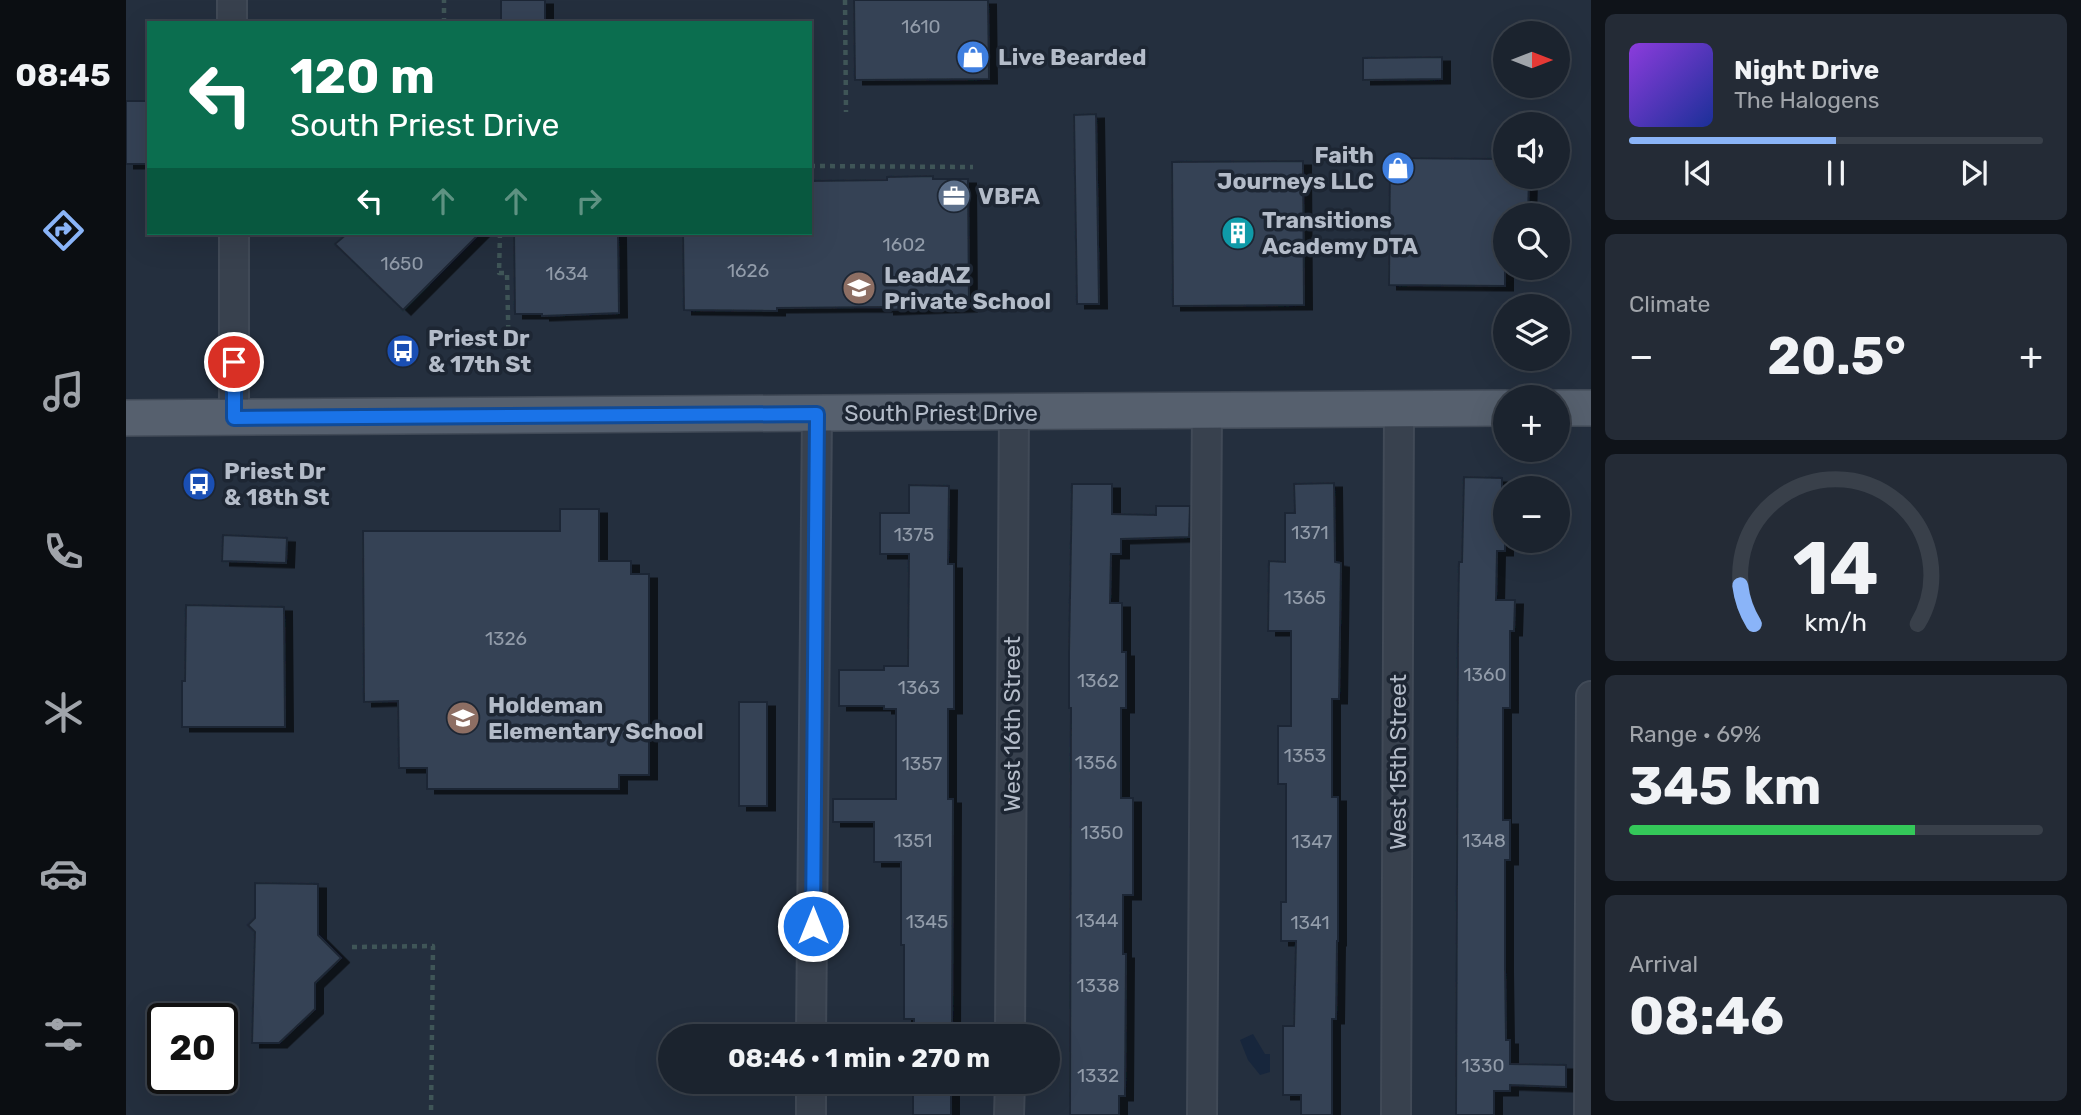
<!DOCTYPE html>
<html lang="en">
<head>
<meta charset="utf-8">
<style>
	:root { --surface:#1b232e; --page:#242b36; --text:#f1f3f6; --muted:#a0a4aa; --line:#39404a; --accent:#8ab4f8 }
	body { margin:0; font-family:Rubik,sans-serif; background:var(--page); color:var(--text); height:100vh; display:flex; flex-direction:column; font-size:26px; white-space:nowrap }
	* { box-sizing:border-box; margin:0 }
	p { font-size:23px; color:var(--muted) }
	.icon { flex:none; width:38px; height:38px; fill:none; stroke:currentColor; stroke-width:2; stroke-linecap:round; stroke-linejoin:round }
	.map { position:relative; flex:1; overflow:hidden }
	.sheet { display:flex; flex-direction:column; gap:14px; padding:14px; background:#0f1319; width:490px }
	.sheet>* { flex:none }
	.hud { position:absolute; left:21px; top:21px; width:665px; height:214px; border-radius:0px; box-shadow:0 7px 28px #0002,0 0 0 2px var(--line); background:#0b6e4f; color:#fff; overflow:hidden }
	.needle { width:46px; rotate:90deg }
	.fabs { position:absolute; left:1367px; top:21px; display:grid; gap:14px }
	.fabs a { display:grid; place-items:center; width:77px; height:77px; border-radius:50%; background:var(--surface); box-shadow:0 7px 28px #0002,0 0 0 2px var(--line); font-size:35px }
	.speed { position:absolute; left:21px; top:1003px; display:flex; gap:14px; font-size:35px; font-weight:700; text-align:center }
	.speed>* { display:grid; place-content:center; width:91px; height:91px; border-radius:50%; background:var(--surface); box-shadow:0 7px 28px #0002,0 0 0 2px var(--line); line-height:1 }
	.speed .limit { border:4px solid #111; border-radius:10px; background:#fff; color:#111 }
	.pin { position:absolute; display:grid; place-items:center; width:60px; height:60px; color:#fff; margin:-30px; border:4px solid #fff; border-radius:50%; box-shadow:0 2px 7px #0007 }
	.me { position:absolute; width:77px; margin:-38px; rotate:0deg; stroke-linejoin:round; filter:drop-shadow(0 0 5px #0008) }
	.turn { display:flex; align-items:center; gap:24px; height:147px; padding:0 28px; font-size:32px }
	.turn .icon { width:91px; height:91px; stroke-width:2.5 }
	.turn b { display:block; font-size:49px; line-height:60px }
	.lanes { display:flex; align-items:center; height:66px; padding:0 28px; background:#0003; justify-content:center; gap:35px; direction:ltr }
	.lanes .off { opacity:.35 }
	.big { font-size:52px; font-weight:700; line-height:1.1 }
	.sheet .tile { flex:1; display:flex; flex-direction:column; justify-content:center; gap:10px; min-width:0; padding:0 24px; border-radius:10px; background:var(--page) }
	.sheet .dial { align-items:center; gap:0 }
	.dial svg { height:182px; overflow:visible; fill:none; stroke:var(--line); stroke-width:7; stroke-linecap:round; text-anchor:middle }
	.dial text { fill:var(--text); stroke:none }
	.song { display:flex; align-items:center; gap:21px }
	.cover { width:84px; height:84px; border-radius:10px; background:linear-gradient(135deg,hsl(270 70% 55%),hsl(230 70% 35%)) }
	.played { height:7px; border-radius:4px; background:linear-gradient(90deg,var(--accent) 50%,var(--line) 50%) }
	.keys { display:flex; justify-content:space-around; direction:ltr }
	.heat { display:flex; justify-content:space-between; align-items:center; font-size:38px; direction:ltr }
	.charge { height:10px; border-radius:5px; background:linear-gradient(90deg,#34c759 69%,var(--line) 0) }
	.trip { position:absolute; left:532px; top:1024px; width:402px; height:70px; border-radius:35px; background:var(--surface); box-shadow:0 7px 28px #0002,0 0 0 2px var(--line); font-weight:700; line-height:70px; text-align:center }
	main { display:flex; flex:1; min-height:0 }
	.menu { display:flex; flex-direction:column; width:126px; justify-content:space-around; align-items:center; background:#0b0e12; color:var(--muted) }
	.menu .icon { width:49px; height:49px }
	.menu .selected { color:var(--accent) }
	.menu b { font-size:32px; color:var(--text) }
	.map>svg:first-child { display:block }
	.water { fill:#17263c }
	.building { fill:#364354; stroke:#1f2835; stroke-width:2; filter:url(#shadow) }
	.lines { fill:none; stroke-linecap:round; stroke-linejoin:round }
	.minor-casing { stroke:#414a57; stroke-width:32 }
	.major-casing { stroke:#414a57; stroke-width:38 }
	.path { stroke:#3f5557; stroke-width:4.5; stroke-dasharray:5 5; stroke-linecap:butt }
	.minor { stroke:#38414e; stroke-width:28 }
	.major { stroke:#56606e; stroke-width:35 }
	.route-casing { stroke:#114b97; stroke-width:18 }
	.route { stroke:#1a73e8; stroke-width:12 }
	.labels { text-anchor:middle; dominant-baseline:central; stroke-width:7; stroke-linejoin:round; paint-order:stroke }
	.number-label { font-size:19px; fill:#929caa }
	.poi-label { font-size:23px; font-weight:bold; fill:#b4bcc9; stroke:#1d2633; text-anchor:start }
	.street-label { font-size:23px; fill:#b4bcc9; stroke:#1d2633 }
</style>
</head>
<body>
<main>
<nav class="menu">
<b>08:45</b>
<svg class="icon selected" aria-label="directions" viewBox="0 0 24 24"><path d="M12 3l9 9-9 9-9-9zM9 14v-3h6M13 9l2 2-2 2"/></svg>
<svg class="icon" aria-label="music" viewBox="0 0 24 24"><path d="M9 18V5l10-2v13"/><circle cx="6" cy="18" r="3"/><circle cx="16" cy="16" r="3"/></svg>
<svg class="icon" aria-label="phone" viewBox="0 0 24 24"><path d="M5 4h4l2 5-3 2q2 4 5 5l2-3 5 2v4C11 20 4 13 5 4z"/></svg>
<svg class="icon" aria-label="climate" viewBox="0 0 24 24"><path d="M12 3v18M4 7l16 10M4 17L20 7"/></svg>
<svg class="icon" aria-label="car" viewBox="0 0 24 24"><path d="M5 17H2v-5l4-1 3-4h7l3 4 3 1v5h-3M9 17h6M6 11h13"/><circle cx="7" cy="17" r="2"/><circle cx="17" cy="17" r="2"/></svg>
<svg class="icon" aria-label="filters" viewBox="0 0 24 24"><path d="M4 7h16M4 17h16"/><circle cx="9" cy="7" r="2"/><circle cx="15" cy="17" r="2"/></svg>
</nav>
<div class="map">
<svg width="1465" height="1115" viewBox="0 0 1465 1115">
	<defs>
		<filter id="shadow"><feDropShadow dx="8" dy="4.5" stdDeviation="0" flood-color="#0009"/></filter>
	</defs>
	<rect width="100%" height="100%" fill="#242f3e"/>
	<!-- water -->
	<path class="water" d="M1127 1034 1139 1054H1144V1072L1134 1075 1122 1060 1114 1040Z"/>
	<!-- building -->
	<g class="building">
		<rect x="375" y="0" width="44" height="23"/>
		<path d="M728 0H862L863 79 729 80Z"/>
		<path d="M1316 57V79L1237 80V58Z"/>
		<rect x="0" y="101" width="23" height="63"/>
		<path d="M970 114 973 304H951L948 115Z"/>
		<path d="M1264 158 1379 159V177H1403L1402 215H1379V286L1263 285Z"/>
		<path d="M1177 161 1178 305 1047 306 1046 162Z"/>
		<path d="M807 176V179H842L843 307 760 310V307L651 308V311L558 310 557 233H684V181L761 180V177Z"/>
		<path d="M222 233H354L277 310 209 244Z"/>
		<path d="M388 233H492L493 313 416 316V314H389Z"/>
		<path d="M1338 477 1376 478V512H1379V551H1371L1370 600H1389L1388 631H1384V708H1377V820H1384V860H1379V967L1380 1040H1384V1064L1440 1065V1087L1384 1085V1091H1368V1115H1330L1332 630 1333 562H1336Z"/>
		<path d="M1208 483 1209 562 1215 563 1213 699H1206V797H1212V941H1211L1210 1019H1206V1115H1175V1095H1157V1026H1168L1170 941H1155V902H1160V784H1152V726H1165V631H1142L1143 561 1159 562V513H1169L1168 484Z"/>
		<path d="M946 484H986V514L1030 515V506H1064L1063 537 995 539V554H985L984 603H996V652H1000V708H995V798H1007V895H997V954H1000L999 1096H993V1115H944L945 708H943V652Z"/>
		<path d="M783 485 823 486 822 564H828V709H822V799H827L826 1036H788V1019H778V945H775V862H748V822H707V799H770V709H758V706H713V670H758V666H782L783 554H754V513H783Z"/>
		<path d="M434 509H473V561H505V574H523V775H493V789H301V768H273L272 701 238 702 237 531H434Z"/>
		<path d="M97 535 161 538 160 563 96 561Z"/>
		<path d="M60 605 158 607 159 727H56V681H59Z"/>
		<rect x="613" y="702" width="28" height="104"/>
		<path d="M129 883 192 884V935L215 958 189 983V1009L153 1043H126L129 932 122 925 129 918Z"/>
		<rect x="787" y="1082" width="38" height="33"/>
	</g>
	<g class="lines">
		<defs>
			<g id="minor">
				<path d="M106 0V23"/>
				<path d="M108 233V418"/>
				<path d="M685 1036 691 414"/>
				<path d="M884 1036 888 412"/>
				<path d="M685 1115V1082"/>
				<path d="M883 1115 884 1082"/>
				<path d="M1076 1115 1081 410"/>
				<path d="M1270 1115 1273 409"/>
				<path d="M1463 1115 1465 696"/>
			</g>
			<g id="major">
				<path d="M1432 408H1465"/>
				<path d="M0 418 1379 408"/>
			</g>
		</defs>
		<!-- minor casing -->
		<use href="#minor" class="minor-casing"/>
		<!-- major casing -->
		<use href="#major" class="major-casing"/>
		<!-- path -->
		<g class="path">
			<path d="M719 0 720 112"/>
			<path d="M318 23V0"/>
			<path d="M684 166 847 167"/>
			<path d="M374 233 373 273H381L383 360"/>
			<path d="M226 947 307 946 305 1115"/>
		</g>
		<!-- minor -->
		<use href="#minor" class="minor"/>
		<!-- major -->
		<use href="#major" class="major"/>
	</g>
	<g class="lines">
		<defs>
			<path id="route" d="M108 362V418L691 414 687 926"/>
		</defs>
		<!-- route casing -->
		<use href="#route" class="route-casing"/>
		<!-- route -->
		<use href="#route" class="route"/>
	</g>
	<!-- icons -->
	<defs>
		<symbol id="shop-disc" viewBox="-11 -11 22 22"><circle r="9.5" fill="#3f7fe0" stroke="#1d2633"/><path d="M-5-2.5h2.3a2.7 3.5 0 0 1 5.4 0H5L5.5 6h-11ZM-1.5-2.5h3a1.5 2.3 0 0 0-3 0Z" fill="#fff"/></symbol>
		<symbol id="office-disc" viewBox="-11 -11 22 22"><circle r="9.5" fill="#5c6f8a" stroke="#1d2633"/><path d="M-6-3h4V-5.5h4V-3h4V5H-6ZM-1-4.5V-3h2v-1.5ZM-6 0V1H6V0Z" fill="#fff"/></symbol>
		<symbol id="building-disc" viewBox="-11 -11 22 22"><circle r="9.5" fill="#0f9aa8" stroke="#1d2633"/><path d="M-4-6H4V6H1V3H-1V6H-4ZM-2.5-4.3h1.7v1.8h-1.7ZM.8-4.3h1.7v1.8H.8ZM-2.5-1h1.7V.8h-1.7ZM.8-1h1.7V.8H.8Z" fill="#fff"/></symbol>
		<symbol id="school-disc" viewBox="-11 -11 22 22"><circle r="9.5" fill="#8d6e63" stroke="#1d2633"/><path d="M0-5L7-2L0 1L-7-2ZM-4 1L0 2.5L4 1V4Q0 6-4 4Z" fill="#fff"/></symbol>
		<symbol id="bus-disc" viewBox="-11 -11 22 22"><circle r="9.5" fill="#1a4fb4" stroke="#1d2633"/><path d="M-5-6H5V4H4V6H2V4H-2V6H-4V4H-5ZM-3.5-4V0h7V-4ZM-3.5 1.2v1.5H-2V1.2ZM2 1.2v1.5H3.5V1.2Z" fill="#fff"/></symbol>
	</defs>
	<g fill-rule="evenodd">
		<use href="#shop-disc" x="828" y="38" width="38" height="38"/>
		<use href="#shop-disc" x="1253" y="149" width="38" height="38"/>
		<use href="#office-disc" x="809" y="177" width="38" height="38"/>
		<use href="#building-disc" x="1093" y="214" width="38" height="38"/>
		<use href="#school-disc" x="714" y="269" width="38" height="38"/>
		<use href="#bus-disc" x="258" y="332" width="38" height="38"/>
		<use href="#bus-disc" x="54" y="465" width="38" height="38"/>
		<use href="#school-disc" x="318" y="699" width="38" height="38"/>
	</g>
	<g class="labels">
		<!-- number labels -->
		<g class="number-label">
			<text x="795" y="26">1610</text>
			<text x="778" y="244">1602</text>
			<text x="276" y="263">1650</text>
			<text x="622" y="270">1626</text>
			<text x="441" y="273">1634</text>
			<text x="1184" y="532">1371</text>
			<text x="788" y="534">1375</text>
			<text x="1179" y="597">1365</text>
			<text x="380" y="638">1326</text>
			<text x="1359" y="674">1360</text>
			<text x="972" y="680">1362</text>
			<text x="793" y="687">1363</text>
			<text x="1179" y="755">1353</text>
			<text x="970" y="762">1356</text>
			<text x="796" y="763">1357</text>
			<text x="976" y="832">1350</text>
			<text x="787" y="840">1351</text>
			<text x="1358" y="840">1348</text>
			<text x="1186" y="841">1347</text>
			<text x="971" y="920">1344</text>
			<text x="801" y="921">1345</text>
			<text x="1184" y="922">1341</text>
			<text x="972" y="985">1338</text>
			<text x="1357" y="1065">1330</text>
			<text x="972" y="1075">1332</text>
		</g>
		<!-- poi labels -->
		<g class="poi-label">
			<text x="872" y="57">Live Bearded</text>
			<text x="1248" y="155" text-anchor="end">Faith<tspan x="1248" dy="26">Journeys LLC</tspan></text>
			<text x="852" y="196">VBFA</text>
			<text x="1136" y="220">Transitions<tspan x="1136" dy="26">Academy DTA</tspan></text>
			<text x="758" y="275">LeadAZ<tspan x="758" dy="26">Private School</tspan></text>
			<text x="302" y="338">Priest Dr<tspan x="302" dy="26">&amp; 17th St</tspan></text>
			<text x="98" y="471">Priest Dr<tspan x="98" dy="26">&amp; 18th St</tspan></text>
			<text x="362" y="705">Holdeman<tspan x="362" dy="26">Elementary School</tspan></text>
		</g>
		<!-- street labels -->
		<g class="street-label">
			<text x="815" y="413">South Priest Drive</text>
			<text transform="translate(886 724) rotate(-90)">West 16th Street</text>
			<text transform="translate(1272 762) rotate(-90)">West 15th Street</text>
		</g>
	</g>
</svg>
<div class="fabs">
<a><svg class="needle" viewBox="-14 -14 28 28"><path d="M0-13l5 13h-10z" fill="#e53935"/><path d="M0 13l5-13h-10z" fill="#a0a4aa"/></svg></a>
<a><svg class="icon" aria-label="sound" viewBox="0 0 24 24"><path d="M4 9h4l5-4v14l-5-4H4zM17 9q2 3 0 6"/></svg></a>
<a><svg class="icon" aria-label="search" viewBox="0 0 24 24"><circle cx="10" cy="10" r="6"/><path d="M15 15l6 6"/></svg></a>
<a><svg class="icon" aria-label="layers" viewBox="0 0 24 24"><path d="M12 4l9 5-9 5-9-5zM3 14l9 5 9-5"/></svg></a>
<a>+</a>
<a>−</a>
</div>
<div class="speed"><div class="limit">20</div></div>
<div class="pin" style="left:108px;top:362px;background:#d93025"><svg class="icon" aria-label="arrive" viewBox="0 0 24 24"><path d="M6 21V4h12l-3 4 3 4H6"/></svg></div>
<svg class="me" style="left:687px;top:926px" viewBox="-20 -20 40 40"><circle r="17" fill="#1a73e8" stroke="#fff" stroke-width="3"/><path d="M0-11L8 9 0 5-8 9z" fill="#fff"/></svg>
<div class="trip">08:46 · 1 min · 270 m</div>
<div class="hud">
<div class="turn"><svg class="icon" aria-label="left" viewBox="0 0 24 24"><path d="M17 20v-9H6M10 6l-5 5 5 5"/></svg><div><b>120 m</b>South Priest Drive</div></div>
<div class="lanes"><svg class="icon" aria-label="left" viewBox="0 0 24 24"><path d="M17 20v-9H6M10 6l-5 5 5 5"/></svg><svg class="icon off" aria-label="ahead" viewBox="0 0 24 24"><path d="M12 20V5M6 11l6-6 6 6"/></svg><svg class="icon off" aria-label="ahead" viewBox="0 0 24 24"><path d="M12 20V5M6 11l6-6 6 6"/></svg><svg class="icon off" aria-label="right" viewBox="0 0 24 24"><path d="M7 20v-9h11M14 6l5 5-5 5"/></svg></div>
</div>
</div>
<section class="sheet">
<div class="tile">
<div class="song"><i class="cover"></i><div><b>Night Drive</b><p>The Halogens</p></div></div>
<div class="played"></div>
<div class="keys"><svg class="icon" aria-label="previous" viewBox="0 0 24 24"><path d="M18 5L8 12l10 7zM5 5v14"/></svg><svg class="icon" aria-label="pause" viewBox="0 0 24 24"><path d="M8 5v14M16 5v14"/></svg><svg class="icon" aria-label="next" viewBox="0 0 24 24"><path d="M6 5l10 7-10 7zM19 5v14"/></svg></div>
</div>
<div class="tile"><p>Climate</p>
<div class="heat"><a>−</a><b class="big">20.5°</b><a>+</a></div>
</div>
<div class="tile dial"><svg viewBox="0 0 100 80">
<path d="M14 69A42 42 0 1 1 86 69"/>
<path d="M14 69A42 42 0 0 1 8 52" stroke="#8ab4f8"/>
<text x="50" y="56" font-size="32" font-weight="700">14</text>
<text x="50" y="72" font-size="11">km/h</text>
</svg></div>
<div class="tile"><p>Range · 69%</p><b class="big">345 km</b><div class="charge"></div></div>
<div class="tile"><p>Arrival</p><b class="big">08:46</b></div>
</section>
</main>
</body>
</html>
